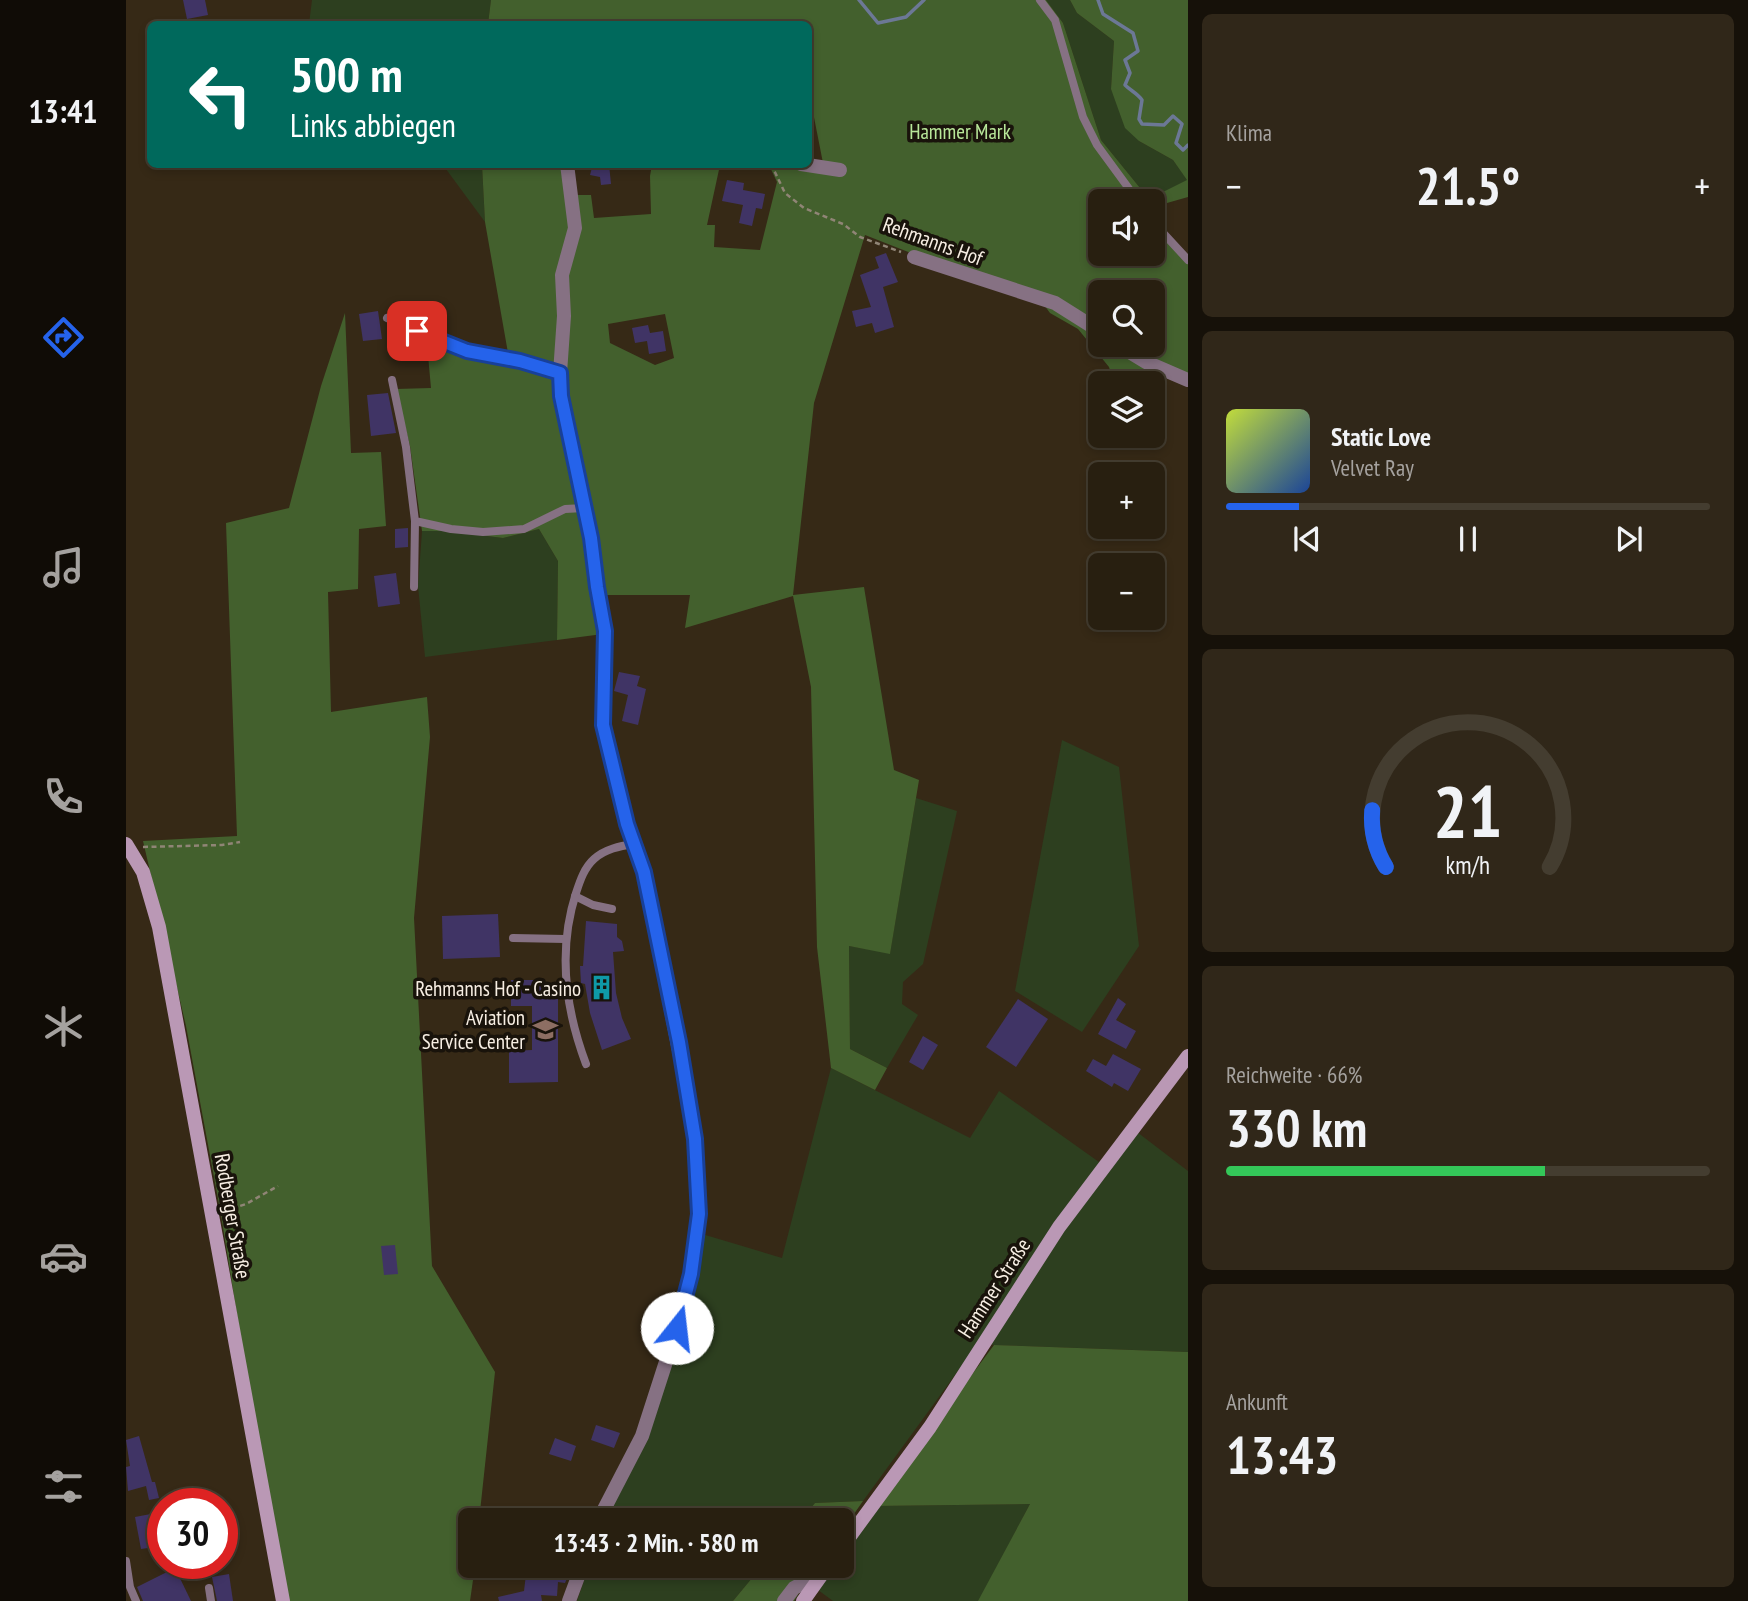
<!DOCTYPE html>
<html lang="de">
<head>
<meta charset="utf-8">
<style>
	:root { --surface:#281f10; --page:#302719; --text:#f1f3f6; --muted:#a5a29f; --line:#443d30; --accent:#2563eb }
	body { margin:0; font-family:"PT Sans Narrow",sans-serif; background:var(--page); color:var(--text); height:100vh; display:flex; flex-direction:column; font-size:26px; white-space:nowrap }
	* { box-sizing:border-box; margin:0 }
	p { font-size:23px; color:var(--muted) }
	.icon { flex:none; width:38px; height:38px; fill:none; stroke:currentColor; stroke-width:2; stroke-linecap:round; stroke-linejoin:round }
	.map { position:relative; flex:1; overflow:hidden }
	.side { display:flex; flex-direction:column; gap:14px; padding:14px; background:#161109; width:560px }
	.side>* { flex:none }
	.banner { position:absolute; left:21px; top:21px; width:665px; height:147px; border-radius:10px; box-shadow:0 4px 10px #0003,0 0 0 2px var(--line); background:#00695c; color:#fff; overflow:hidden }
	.tools { position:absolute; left:962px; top:189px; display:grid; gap:14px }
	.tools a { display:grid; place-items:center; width:77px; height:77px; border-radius:10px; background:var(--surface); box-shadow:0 4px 10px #0003,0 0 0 2px var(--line); font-size:35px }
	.speed { position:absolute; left:21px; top:1488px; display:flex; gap:14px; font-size:35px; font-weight:700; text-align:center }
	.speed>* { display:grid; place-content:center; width:91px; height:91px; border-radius:50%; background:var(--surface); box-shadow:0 4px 10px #0003,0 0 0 2px var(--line); line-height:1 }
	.speed .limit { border:10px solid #d22; background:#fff; color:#111 }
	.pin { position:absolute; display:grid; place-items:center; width:60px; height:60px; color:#fff; margin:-30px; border-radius:14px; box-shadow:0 4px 10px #0006 }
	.me { position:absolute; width:77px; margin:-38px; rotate:16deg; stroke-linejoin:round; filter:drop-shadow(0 0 5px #0008) }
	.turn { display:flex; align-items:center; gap:24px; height:147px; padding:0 28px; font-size:32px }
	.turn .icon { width:91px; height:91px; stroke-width:2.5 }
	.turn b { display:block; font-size:49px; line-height:60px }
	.big { font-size:52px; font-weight:700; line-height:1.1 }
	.side .card { flex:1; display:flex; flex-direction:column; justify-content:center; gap:10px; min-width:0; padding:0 24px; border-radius:10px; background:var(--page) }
	.side .dial { align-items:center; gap:0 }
	.dial svg { height:182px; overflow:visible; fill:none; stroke:var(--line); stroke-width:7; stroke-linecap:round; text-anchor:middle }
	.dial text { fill:var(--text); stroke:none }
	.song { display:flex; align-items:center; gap:21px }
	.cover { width:84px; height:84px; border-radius:10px; background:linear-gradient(135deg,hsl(70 70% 55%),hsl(220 70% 35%)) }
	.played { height:7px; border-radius:4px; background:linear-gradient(90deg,var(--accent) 15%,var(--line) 15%) }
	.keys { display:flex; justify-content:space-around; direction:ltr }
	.heat { display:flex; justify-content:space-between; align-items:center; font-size:38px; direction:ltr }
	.charge { height:10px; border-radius:5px; background:linear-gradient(90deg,#34c759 66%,var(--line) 0) }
	.trip { position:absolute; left:332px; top:1508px; width:396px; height:70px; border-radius:10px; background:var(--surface); box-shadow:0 4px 10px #0003,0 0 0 2px var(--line); font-weight:700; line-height:70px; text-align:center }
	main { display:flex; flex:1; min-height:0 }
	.dock { display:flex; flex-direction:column; width:126px; justify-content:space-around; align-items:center; background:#100c06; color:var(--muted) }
	.dock .icon { width:49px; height:49px }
	.dock .selected { color:var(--accent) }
	.dock b { font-size:32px; color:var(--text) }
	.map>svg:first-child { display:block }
	.green { fill:#2d3f1f }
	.forest { fill:#43602d; fill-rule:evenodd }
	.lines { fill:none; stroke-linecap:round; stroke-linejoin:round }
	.stream { stroke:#6c7896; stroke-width:3.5 }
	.building { fill:#403465 }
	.path { stroke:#908576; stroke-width:2.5; stroke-dasharray:5 3.5; stroke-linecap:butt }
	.lane { stroke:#867183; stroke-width:8 }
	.street { stroke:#867183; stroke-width:14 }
	.secondary { stroke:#ba98b5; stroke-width:14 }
	.route-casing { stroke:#184099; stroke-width:18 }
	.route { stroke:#2563eb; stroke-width:12 }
	.labels { text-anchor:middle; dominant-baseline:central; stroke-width:7; stroke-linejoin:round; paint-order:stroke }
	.park-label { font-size:21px; fill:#b8e799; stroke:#19130b }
	.street-label { font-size:21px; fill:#f7eee3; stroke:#19130b }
	.poi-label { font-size:21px; fill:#f7eee3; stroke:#19130b; text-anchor:end }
</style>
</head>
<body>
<main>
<nav class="dock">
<b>13:41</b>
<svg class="icon selected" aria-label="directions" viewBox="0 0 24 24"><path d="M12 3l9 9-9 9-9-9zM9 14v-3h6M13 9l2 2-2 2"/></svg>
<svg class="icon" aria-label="music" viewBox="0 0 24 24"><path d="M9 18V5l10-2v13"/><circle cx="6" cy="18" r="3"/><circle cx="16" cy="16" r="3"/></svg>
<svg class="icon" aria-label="phone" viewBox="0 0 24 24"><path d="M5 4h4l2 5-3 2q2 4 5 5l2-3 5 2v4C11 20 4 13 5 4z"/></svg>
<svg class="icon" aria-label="climate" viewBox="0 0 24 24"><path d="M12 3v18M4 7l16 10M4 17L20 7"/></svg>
<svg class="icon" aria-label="car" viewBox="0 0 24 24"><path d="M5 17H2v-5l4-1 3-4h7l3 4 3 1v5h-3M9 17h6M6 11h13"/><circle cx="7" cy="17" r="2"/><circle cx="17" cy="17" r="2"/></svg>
<svg class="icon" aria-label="filters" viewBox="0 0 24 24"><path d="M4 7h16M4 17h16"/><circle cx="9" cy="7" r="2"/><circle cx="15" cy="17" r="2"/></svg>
</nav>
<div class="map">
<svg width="1062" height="1601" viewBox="0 0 1062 1601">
	<rect width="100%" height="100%" fill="#362916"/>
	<!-- green -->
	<g class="green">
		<path d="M186 0H365L362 24H183Z"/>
		<path d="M920 0H944L951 13 988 41 985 89 1013 141 1047 160 1062 181 1023 199 975 140 937 23Z"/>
		<path d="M317 165H356L359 222Z"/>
		<path d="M413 529 432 561 431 640 299 657 292 586 296 531H321L377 538Z"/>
		<path d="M936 740 993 767 1013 946 956 1032 889 991Z"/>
		<path d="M790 798 831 811 797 964 777 982 776 1004 792 1015 761 1068 724 1049 723 946 764 953Z"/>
		<path d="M705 1068 844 1138 873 1091 973 1162 1011 1132 1062 1171V1352L868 1345 853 1342 737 1501 689 1503 674 1521H479L526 1408 566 1231 656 1258Z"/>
		<path d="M904 1504 853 1601H707L688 1587 703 1566H716V1549L748 1506Z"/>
		<path d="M463 1566H636L607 1601H451Z"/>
	</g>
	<!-- forest -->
	<g class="forest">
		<path d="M365 0H920L937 23 975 140 1023 199 1061 180 1047 160 1013 141 999 128 985 89 988 41 951 13 944 0H1062V197L1027 207V201H975V254H1027V224L1062 263V386L1019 370 1008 380V383H988L983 367 952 329 924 313 910 294 841 275 739 235 688 403 667 595 738 587 768 770 793 780 764 954 723 946 724 1049 761 1068 749 1090 705 1068 691 947 685 687 667 596 559 628 564 595H472L477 634 431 640 432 561 413 529 377 538 321 531H296L284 446 270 389 305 388 300 333 382 353 359 222 356 165H444L449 195H465L468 218 525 214 524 176 526 165H594L581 225H589L588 247 634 250 651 182 643 165 697 163 683 92 682 24H362ZM975 292H1027V345H975ZM539 314 548 358 529 365 484 343 482 324Z"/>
		<path d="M219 313 225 453 255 452 260 526 233 529 232 589 202 592 205 712 301 697 304 737 288 918 306 1266 369 1372 353 1521H345V1566H349L344 1601H157L95 1215 60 1026 17 841 111 836 100 523 163 508 195 386Z"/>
		<path d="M868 1345 1062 1352V1601H852L904 1504 748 1506Z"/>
		<path d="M737 1501 716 1531V1521H674L689 1503Z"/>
		<path d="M636 1566H690L668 1601H607Z"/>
	</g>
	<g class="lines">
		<!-- stream -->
		<g class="stream">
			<path d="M733 0 752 23 780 17 798 0"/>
			<path d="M972 0 977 14 1007 33 1012 51 999 60 1004 73 999 85C1005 91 1011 93 1016 100L1013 119 1016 124 1038 125 1047 116 1056 124 1050 143 1057 150 1062 145"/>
		</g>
	</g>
	<!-- building -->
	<g class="building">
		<path d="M57 0H79L82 15 61 19Z"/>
		<path d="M467 164H483L485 184 475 185 474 177 464 175Z"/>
		<path d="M601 180 618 183 617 190 639 194 636 209 630 208 626 226 613 223 617 205 596 201Z"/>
		<path d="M760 253 772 282 757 287 768 327 749 333 746 323 730 327 726 311 745 307 734 275 753 268 749 257Z"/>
		<path d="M252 311 256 339 237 341 233 314Z"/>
		<path d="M522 325 524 333 537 331 540 351 523 354 521 341 509 343 506 328Z"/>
		<path d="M262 393 270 433 245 436 241 395Z"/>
		<path d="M282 528V547L269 548V529Z"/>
		<path d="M270 573 274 604 252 607 248 576Z"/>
		<path d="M493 672 514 676 511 686 520 689 512 725 496 721 502 695 488 691Z"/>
		<path d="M372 914 374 957 317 959 316 916Z"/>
		<path d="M460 921 491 924V937L496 941 498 951 487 952 490 993 496 1018 505 1039 476 1050 464 1013 459 984 455 983 454 966H457Z"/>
		<path d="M385 980H415L432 997V1082L383 1083V1051L406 1050V1006H385Z"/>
		<path d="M992 998 1000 1004 990 1020 1010 1031 1000 1049 972 1034Z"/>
		<path d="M892 999 922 1019 890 1067 860 1047Z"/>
		<path d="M797 1036 812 1045 797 1070 783 1062Z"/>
		<path d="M987 1054 1015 1069 1002 1091 988 1083 986 1087 960 1071 967 1059 980 1066Z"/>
		<path d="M269 1245 272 1274 258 1275 255 1246Z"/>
		<path d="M470 1425 494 1433 488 1448 465 1440Z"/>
		<path d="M13 1436 26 1482H29L33 1498 23 1500 20 1486 2 1491 0 1467 4 1466 0 1440Z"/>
		<path d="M429 1438 450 1446 445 1461 423 1454Z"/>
		<path d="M30 1513 36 1546 15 1549 9 1517Z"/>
		<path d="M401 1566H446L439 1583 432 1582 431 1596 415 1595 416 1601H373L372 1597 398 1591Z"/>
		<path d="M49 1568 65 1601H17L11 1587Z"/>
		<path d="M103 1574 107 1601H91L86 1577Z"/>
	</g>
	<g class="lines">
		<!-- path -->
		<g class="path">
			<path d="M645 164 659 193 678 208 717 224 734 237 775 252"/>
			<path d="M17 847 96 845 114 842"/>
			<path d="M98 1211 120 1204 152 1186"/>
		</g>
		<!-- lane -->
		<g class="lane">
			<path d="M914 0 929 20 957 117 971 145 1012 201"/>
			<path d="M1027 222 1062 260"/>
			<path d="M261 318 341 351 394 361 434 373"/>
			<path d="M266 380 280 447 289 521 325 529 357 532 398 529 439 509 458 508"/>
			<path d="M288 587 289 521"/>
			<path d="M449 896 467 905 486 909"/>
			<path d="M387 938 439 939"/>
			<path d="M460 1064C439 1008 432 949 450 893 454 881 458 868 468 859 479 849 494 846 508 844"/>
			<path d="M0 1561 4 1587 10 1601"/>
			<path d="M83 1588 85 1601"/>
		</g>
		<!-- street -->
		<g class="street">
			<path d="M441 164 449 228 436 275 438 316 434 373 435 396 465 538 471 587 479 630 477 725 501 824 518 872 564 1107 572 1172 573 1214 570 1244 558 1306 516 1436 472 1521"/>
			<path d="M675 164 714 170"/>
			<path d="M788 257 929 303 975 332"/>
			<path d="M992 345 1020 362 1062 380"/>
			<path d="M443 1601 456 1566"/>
			<path d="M658 1601 668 1588 698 1572"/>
		</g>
		<!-- secondary -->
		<g class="secondary">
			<path d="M0 844 17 872 33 927 157 1601"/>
			<path d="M716 1547 804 1427 933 1227 1062 1056"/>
			<path d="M677 1601 702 1566"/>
		</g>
	</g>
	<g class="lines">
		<defs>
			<path id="route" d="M291 331 341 351 394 361 434 373 435 396 465 538 471 587 479 631 477 725 501 824 518 872 553 1042 569 1139 573 1214 565 1274 551 1328"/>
		</defs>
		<!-- route casing -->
		<use href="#route" class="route-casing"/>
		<!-- route -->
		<use href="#route" class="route"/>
	</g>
	<!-- icons -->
	<defs>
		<symbol id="building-bare" viewBox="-9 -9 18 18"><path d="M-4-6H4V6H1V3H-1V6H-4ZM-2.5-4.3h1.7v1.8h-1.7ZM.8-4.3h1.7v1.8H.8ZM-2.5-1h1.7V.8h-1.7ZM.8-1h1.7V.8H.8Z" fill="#0f9aa8" stroke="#19130b" stroke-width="2.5" paint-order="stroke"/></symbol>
		<symbol id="university-bare" viewBox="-9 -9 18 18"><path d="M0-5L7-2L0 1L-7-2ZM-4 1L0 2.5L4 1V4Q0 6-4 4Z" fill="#8d6e63" stroke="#19130b" stroke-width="2.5" paint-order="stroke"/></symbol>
	</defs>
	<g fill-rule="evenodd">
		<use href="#building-bare" x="458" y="970" width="35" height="35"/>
		<use href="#university-bare" x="402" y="1012" width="35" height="35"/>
	</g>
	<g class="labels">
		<!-- park labels -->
		<g class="park-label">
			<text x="834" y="131">Hammer Mark</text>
		</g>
		<!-- street labels -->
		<g class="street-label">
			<text transform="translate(807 241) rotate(20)">Rehmanns Hof</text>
			<text transform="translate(107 1216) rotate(80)">Rodberger Straße</text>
			<text transform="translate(868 1288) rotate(-57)">Hammer Straße</text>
		</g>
		<!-- poi labels -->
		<g class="poi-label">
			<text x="455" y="988">Rehmanns Hof - Casino</text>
			<text x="399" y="1017">Aviation<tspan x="399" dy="24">Service Center</tspan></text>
		</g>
	</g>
</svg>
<div class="tools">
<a><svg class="icon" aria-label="sound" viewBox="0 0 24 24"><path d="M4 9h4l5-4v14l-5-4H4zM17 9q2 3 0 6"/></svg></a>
<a><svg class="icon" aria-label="search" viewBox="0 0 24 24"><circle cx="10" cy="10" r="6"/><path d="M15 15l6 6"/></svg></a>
<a><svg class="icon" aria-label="layers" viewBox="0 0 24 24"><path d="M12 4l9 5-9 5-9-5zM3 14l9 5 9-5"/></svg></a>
<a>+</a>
<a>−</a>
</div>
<div class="speed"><div class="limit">30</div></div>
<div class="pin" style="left:291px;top:331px;background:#d93025"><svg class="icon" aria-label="arrive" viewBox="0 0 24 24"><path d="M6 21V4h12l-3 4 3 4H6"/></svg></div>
<svg class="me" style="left:551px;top:1328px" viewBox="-20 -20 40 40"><circle r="19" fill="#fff"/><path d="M0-13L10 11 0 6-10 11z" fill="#2563eb"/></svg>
<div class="trip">13:43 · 2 Min. · 580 m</div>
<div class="banner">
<div class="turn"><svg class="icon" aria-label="left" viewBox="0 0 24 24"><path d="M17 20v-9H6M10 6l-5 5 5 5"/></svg><div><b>500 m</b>Links abbiegen</div></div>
</div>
</div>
<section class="side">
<div class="card"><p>Klima</p>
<div class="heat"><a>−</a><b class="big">21.5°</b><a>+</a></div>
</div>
<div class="card">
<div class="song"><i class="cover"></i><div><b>Static Love</b><p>Velvet Ray</p></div></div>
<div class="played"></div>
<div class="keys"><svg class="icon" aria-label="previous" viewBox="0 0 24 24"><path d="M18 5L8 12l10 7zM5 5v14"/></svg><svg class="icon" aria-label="pause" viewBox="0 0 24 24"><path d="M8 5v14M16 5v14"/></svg><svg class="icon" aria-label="next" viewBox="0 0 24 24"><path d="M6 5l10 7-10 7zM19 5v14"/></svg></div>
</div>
<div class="card dial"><svg viewBox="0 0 100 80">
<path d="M14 69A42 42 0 1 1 86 69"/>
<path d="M14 69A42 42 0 0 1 8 44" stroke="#2563eb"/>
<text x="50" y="56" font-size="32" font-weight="700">21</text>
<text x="50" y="72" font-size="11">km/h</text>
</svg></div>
<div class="card"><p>Reichweite · 66%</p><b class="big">330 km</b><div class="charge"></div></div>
<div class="card"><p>Ankunft</p><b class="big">13:43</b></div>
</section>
</main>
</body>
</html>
